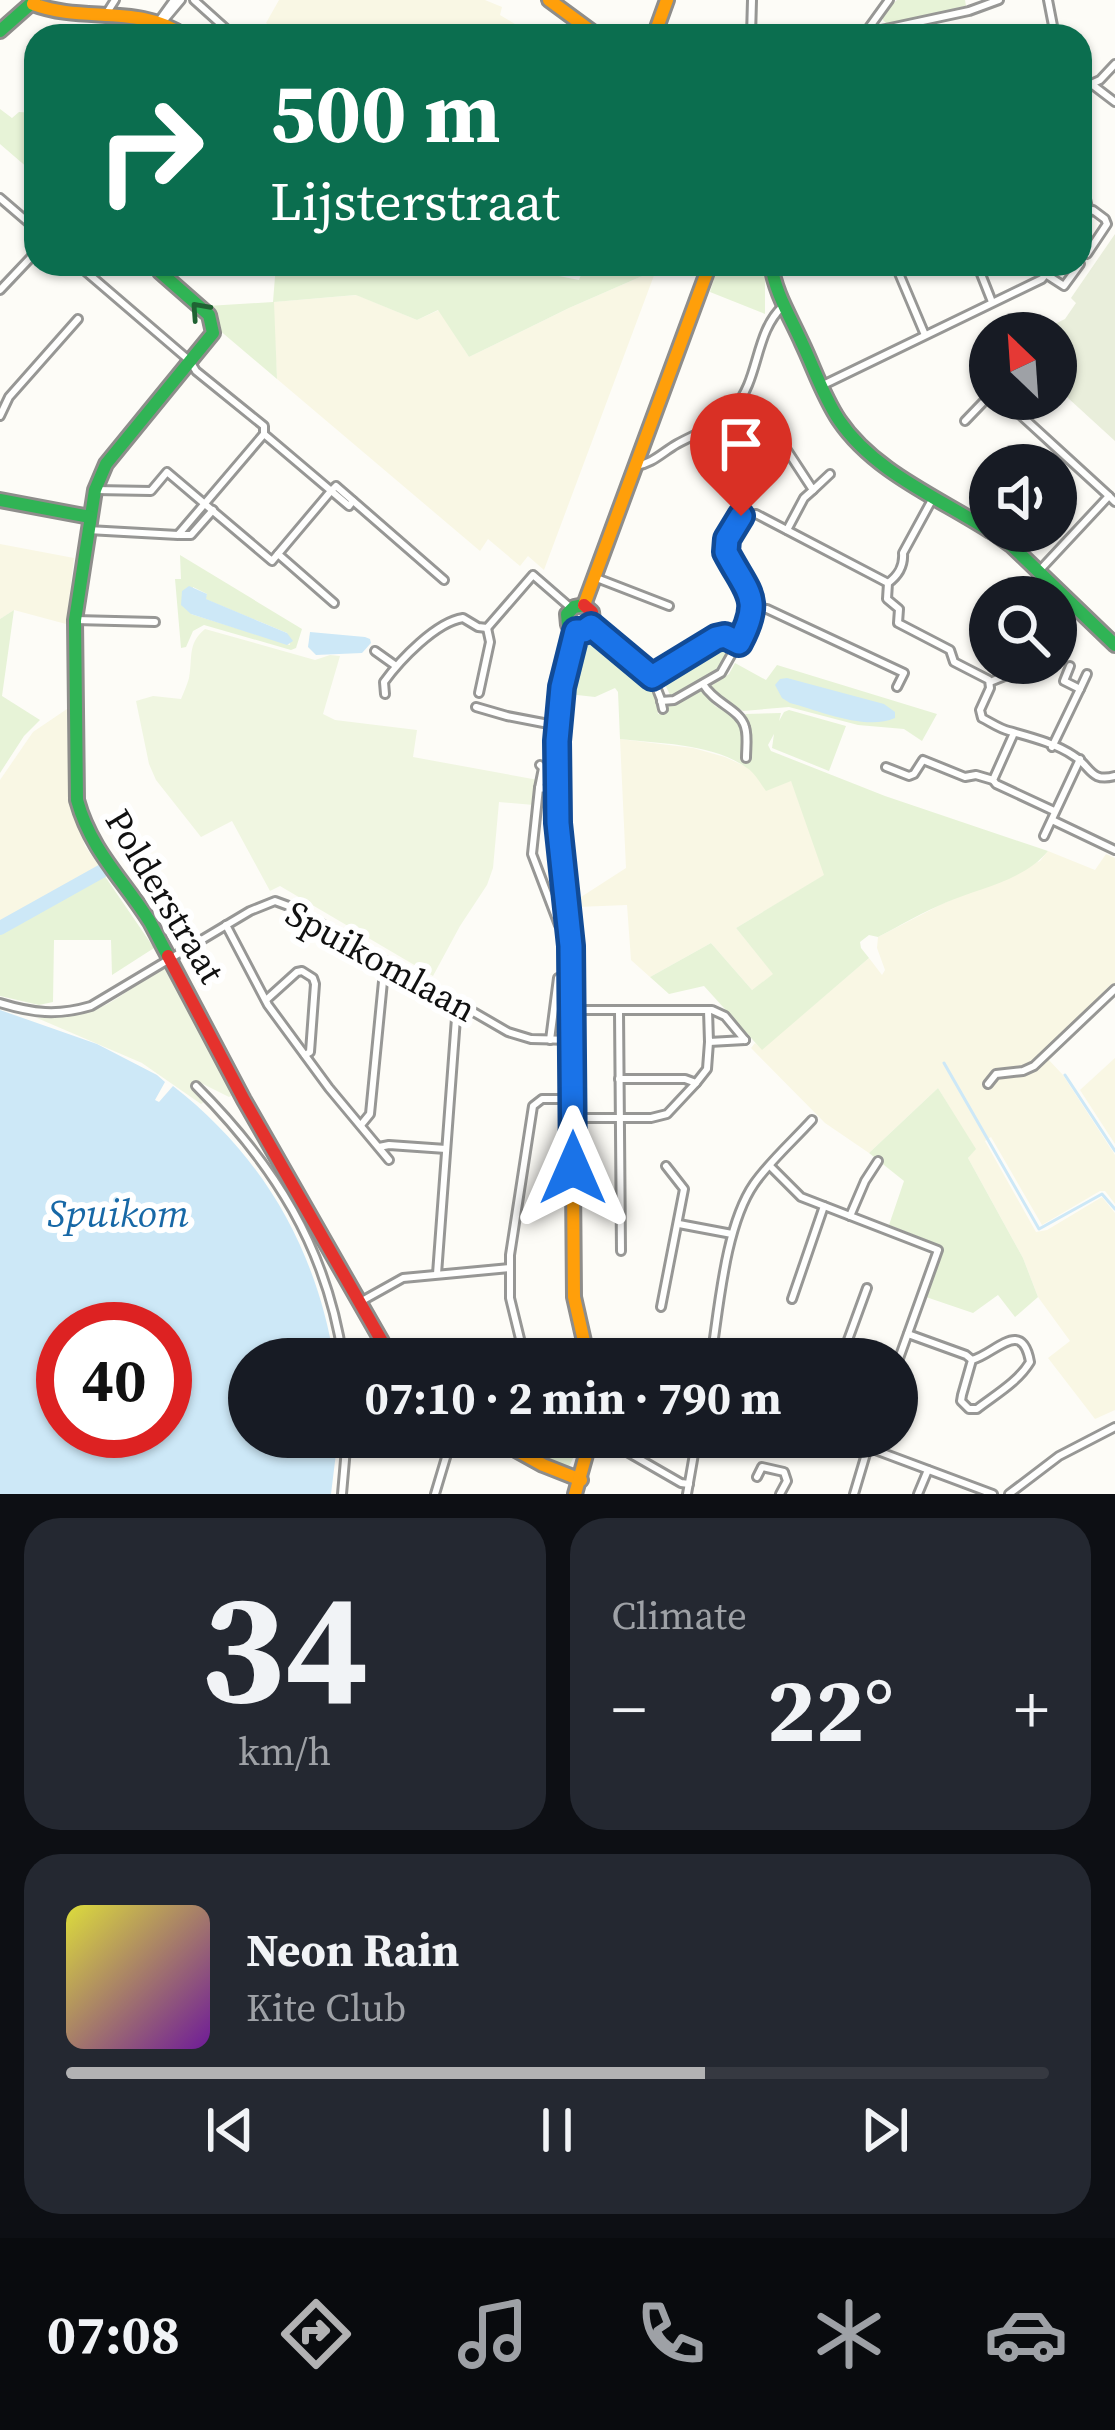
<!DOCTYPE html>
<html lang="en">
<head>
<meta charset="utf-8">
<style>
	:root { --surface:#171b24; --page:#242831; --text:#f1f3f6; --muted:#9ea1a6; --line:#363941; --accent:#b2b2b3 }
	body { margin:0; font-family:"Source Serif 4",serif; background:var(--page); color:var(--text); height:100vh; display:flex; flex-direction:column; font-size:45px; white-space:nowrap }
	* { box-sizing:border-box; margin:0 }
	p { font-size:39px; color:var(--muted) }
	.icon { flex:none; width:66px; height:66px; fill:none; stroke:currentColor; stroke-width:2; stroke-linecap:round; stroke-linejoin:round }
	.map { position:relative; height:1494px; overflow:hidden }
	.side { display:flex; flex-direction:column; gap:24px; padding:24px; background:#0d0f14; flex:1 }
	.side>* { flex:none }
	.hud { position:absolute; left:24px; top:24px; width:1068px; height:252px; border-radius:36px; box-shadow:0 3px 9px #0004; background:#0b6e4f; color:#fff; overflow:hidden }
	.needle { width:78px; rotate:335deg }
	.tools { position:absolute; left:969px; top:312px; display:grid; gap:24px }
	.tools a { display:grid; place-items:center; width:108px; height:108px; border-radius:50%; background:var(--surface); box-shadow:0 3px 9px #0004; font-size:60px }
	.speed { position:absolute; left:36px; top:1302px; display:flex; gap:24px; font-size:60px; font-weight:700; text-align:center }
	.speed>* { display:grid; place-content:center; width:156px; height:156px; border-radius:50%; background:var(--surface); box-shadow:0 3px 9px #0004; line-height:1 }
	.speed .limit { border:18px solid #d22; background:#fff; color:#111 }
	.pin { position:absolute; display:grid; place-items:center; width:102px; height:102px; color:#fff; margin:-123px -51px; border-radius:50% 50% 50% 0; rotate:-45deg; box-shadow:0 0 12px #0007 }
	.pin .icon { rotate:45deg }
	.me { position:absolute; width:132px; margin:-66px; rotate:0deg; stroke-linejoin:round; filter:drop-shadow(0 0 9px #0008) }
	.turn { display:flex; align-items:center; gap:42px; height:252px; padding:0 48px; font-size:54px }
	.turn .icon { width:156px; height:156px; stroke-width:2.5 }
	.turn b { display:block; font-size:84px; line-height:102px }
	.big { font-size:90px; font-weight:700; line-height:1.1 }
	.side .tile { flex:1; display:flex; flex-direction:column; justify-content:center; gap:18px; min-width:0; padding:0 42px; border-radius:36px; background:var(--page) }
	.side .dial { align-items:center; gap:0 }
	.dial b { font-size:156px; line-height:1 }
	.song { display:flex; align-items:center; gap:36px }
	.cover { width:144px; height:144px; border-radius:18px; background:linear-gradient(135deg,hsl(60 70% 55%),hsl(280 70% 35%)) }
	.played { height:12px; border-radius:6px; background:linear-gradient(90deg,var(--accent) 65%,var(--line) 65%) }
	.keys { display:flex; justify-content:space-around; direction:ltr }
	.heat { display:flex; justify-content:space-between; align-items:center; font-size:66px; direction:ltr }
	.side .tiles { flex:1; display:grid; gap:24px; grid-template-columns:1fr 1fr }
	.tile:last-child { grid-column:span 2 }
	.trip { position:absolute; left:228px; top:1338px; width:690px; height:120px; border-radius:60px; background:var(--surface); box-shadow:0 3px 9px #0004; font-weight:700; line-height:120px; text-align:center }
	.tabs { display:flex; height:192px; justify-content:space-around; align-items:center; background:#090b0e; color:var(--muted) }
	.tabs .icon { width:84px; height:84px }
	.tabs .active { color:var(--accent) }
	.tabs b { font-size:54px; color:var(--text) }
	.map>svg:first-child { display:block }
	.farmland { fill:#f9f7e4 }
	.green { fill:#e7f3d7; fill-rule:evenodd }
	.cemetery { fill:#e9eedb }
	.pitch { fill:#f0f6e1 }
	.water { fill:#cde8f7; fill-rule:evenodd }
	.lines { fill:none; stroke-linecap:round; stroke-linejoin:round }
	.stream { stroke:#cde8f7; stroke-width:3 }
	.river { stroke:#cde8f7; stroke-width:14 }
	.street-casing { stroke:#979795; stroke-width:12 }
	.fast-casing { stroke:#8e8d8b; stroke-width:18 }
	.slow-casing { stroke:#8e8d8b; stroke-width:18 }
	.jam-casing { stroke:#8e8d8b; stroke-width:18 }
	.street { stroke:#fffffe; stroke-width:6 }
	.fast { stroke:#30b455; stroke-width:12 }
	.slow { stroke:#ff9f0a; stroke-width:12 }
	.jam { stroke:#e5322d; stroke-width:12 }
	.oneway { stroke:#206233 }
	.route-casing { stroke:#114b97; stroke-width:30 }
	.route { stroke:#1a73e8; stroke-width:21 }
	.labels { text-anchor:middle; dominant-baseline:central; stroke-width:12; stroke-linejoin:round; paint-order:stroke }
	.street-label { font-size:36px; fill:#111; stroke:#fff }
	.water-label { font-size:39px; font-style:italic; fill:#1768a6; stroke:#fff }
</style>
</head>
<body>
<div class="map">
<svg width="1115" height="1494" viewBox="0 0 1115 1494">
	<rect width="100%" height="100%" fill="#fdfcf7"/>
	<!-- farmland -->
	<g class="farmland">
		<path d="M279 0H485L502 7 500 15 515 24 509 36H283L266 23Z"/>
		<path d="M656 270 544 570 528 556 520 566 488 539 480 551 277 379 273 302 357 295 417 320 439 310 469 357 569 308Z"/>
		<path d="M0 544 74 558 66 624 14 610 0 619Z"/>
		<path d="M67 709 69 798 85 846 102 870 0 927V780L33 732Z"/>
		<path d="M620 739 693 748 725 757 751 769 791 780 825 875 736 928 774 974 752 990 711 943 650 977 631 960 627 905 577 907 581 897 626 868Z"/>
		<path d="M1048 851 1095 870 1106 854 1115 858V985L1040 1057 1029 1065 1016 1069 991 1070 989 1075 1004 1076 1034 1068 1047 1058 1063 1075 1115 1155V1204L1105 1191H1100L1042 1225 991 1137 985 1141 1036 1232 1047 1230 1102 1197 1115 1213V1410L1095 1419 1048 1358 1070 1341 1038 1297 1023 1258 968 1158 975 1149 938 1088 869 1153 825 1123 751 1048 755 1043 762 1049 869 958 882 975 885 970 877 948 878 937 942 904 1040 861Z"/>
		<path d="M1115 1058V1144L1080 1090Z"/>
	</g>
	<!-- green -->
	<g class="green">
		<path d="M897 0H965L966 6 887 24 883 20V12Z"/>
		<path d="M0 109 12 118 19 112 36 113V175L0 144Z"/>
		<path d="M276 264H530L559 276 579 280 585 264H649L656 270 569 308 469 357 438 310 417 320 356 295 274 302 277 379 218 329V323L207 306 273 302Z"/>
		<path d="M760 269 761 274H765V314L710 292 716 272Z"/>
		<path d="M180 555 302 629 296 648 291 650 204 625 193 631 186 647 181 648 175 579H181ZM193 587 207 594 205 599 287 633 290 645 191 614Z"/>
		<path d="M14 610 2 696 40 720 24 736 0 773V619Z"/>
		<path d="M591 639 598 645 601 642C630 663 657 674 658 714L665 713 667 707 698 690 705 692 715 706 737 718 743 733 741 751 744 752V759L750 758 751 732 745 714 781 713 779 721 784 712 789 710 846 726 829 771 772 748 774 734 768 745 771 751 885 796 1048 851C1025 880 980 888 947 902 923 912 901 925 878 937L869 935 860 942 861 948 869 958 762 1050 704 986 669 994 650 977 711 943 752 990 773 974 736 928 824 875 791 781 766 791C760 783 755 773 747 768 712 743 661 744 620 739L618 692 615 688 595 697 568 694 581 644Z"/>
		<path d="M724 639 731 642 732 648 716 670 671 697 660 674 699 654V651Z"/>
		<path d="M735 663 766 680 777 665 937 714 922 741 904 729 858 725 789 707 743 711 718 695 716 697 711 686 729 674Z"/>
		<path d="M102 872 154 948 112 975 111 940H54L53 1002 39 1005 0 996V929Z"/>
		<path d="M938 1088 976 1149 968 1158 1023 1258 1038 1297 1015 1317 998 1295 973 1313 926 1297 942 1246 889 1225 904 1181 869 1153Z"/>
		<path d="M515 1437H578L577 1450 567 1471 525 1450 528 1445Z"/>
	</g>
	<!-- cemetery -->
	<path class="cemetery" d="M1115 234V441L1056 387V333H1036L1065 319 1076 303 1071 298Z"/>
	<!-- pitch -->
	<g class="pitch">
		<path d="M205 629 315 660 330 655 340 656 323 714 335 720 417 730 413 757 538 780 534 805 499 802 493 868 487 885 460 926 433 976 280 886 270 891 232 821 201 837 156 780 149 764 136 701 153 696 181 699C184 692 187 685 189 678 193 657 187 644 205 629Z"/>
		<path d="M165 964 235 1094 229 1097 199 1082 211 1097 201 1104 142 1063 37 1018C105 1017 113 1000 165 964Z"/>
	</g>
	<!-- water -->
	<g class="water">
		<path d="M189 586 207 594 206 599 287 633 293 641 287 645 191 614 181 605 182 591Z"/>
		<path d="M310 632 365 637 370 639 371 643 362 653 316 655 308 647Z"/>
		<path d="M787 678 884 704 895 712V718C866 731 820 711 790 703L782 698 775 685 780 679Z"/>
		<path d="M0 1010 97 1044 157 1075 165 1082 155 1100 159 1102 173 1086C262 1155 316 1248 334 1359H249V1437H338L331 1494H0ZM63 1329H165V1431H63Z"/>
	</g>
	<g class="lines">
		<!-- stream -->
		<g class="stream">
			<path d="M944 1063 1039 1229 1102 1194 1115 1209"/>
			<path d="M1065 1075 1115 1151"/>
		</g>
		<!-- river -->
		<path class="river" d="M0 928 102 871"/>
		<defs>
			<g id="street">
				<path d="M194 0 234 36"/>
				<path d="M1048 0 1055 36"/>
				<path d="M108 11 115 0"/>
				<path d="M161 18 174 0"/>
				<path d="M165 19 181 0"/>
				<path d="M751 30 787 32"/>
				<path d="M751 36 752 0"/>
				<path d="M863 36 889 0"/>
				<path d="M868 36 876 31 969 11 999 0"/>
				<path d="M1094 86 1115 102"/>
				<path d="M1080 89 1100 80 1115 64"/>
				<path d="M1080 173 1089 212 1080 225"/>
				<path d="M0 198 36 229"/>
				<path d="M1080 250 1087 254 1107 224 1105 219 1093 210 1089 212"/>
				<path d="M77 264 190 361 196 371 264 426V434L349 506 353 501"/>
				<path d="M895 264 925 335"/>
				<path d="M977 264 992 302"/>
				<path d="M1047 275 1064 286 1080 264"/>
				<path d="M0 290 36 252"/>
				<path d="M821 386 1042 279 1054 264"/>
				<path d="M1003 399 1109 496"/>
				<path d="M0 416 9 397 78 319"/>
				<path d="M965 421 990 395"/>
				<path d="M779 438 813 490 830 474"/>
				<path d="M636 466C652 464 663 452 677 444 697 433 719 426 734 408 760 379 754 333 783 306"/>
				<path d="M95 490 151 491 167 472 272 561 331 491"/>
				<path d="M331 491 336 486 444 580"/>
				<path d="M933 498 903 553C904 566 899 575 888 583L887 599 899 609 898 623 950 650 954 662 989 680 990 688 980 710 982 718C990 722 1000 729 1009 731 1030 737 1055 743 1074 756 1091 766 1090 783 1115 776"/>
				<path d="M88 530 178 535 264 434"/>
				<path d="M787 530 804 498 813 490"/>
				<path d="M180 535H191L213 510"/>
				<path d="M278 554 334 603"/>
				<path d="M1039 571 1109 496 1115 502"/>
				<path d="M594 577 669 606"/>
				<path d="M753 608 767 609 904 673 897 687"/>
				<path d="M75 620 155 622"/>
				<path d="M591 627C620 652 657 668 663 709"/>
				<path d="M487 628 533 575 571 608"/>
				<path d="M375 651 396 666"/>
				<path d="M653 676 716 638 725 636 739 643"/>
				<path d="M990 682 1005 676 1010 663"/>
				<path d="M703 684C715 704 740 709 745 727 748 736 746 748 746 758"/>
				<path d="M1080 689 1087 674"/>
				<path d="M479 693 490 642 487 628"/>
				<path d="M385 694 384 682C400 660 436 622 463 618L478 627 487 628"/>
				<path d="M661 701 674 700 721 673 751 620V600L725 546 736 521 742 515 756 514 888 583"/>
				<path d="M476 707 507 716 559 726"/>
				<path d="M1014 733 993 780 996 784 1054 811"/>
				<path d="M1052 747 1080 689 1064 681 1070 666"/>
				<path d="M886 767 909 776 914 774 923 760 965 777 976 775 993 780"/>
				<path d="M539 788 543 768 540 765"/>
				<path d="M558 790 539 788 532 854 559 925"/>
				<path d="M1052 820 1115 850"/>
				<path d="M1044 836 1080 759"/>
				<path d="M226 925 268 1005 329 1088 389 1160"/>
				<path d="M266 1000 297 972 302 971 313 978 315 984 310 1052 305 1055"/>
				<path d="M0 1003C33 1013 57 1016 91 1006L250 911 275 901 294 908 508 1032 531 1039 573 1040"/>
				<path d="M573 1010H712L725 1016 745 1040"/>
				<path d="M708 1010 709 1042 745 1040"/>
				<path d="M619 1011 621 1251"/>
				<path d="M550 1040 558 978"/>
				<path d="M619 1079H685L696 1083 707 1069 709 1042"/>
				<path d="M988 1084 996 1074 1023 1071 1034 1066 1115 989"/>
				<path d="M196 1086C274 1164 327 1248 343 1359"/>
				<path d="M573 1118H651L667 1114 696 1083"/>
				<path d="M361 1125 370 1114 385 961"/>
				<path d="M379 1147 389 1145 446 1149"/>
				<path d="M770 1166 801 1197 938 1250 897 1364"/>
				<path d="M850 1216 865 1181 878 1161"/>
				<path d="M679 1224 732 1234"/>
				<path d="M437 1274 456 1018 461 1007"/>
				<path d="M792 1299 824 1206"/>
				<path d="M360 1302 403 1278 510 1268"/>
				<path d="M661 1307 684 1189 666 1166"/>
				<path d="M908 1334 966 1355 972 1360 962 1395 961 1401 969 1409H977C995 1395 1018 1382 1030 1362 1022 1317 995 1354 972 1360"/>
				<path d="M711 1357 724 1359"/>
				<path d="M520 1359 521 1343 510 1298V1255L533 1106 542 1099H573"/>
				<path d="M711 1359C719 1308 725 1226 754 1184 770 1161 793 1141 812 1120"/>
				<path d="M841 1359 867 1288"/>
				<path d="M851 1437 867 1447 993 1494"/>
				<path d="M591 1439 615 1445 681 1483 689 1484"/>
				<path d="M757 1477 762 1467 784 1472 787 1481 780 1494"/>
				<path d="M342 1494 347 1437"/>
				<path d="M435 1494 450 1444"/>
				<path d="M687 1494 697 1437"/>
				<path d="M854 1494 871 1437"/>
				<path d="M918 1494 928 1470"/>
				<path d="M1009 1494 1059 1456 1115 1427"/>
			</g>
			<g id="fast">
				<path d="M0 31 35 0"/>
				<path d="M156 264 160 272 209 315 213 333 106 464 95 490 75 620 77 800C91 851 123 879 150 922 156 933 162 945 168 956"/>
				<path d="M771 264C775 293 790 316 802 343 814 368 823 396 839 420 874 472 939 498 990 531"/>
				<path d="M0 500 90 517"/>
				<path d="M991 531 1012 546 1115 645"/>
				<path d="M576 631 568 625 567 614 574 607 584 605"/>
			</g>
			<g id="slow">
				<path d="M549 0 598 36"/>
				<path d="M33 4C82 23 140 4 184 36"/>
				<path d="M654 36 667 0"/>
				<path d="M584 605 710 264"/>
				<path d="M576 631 562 687 557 741 561 857 571 946 574 1297 588 1359"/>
				<path d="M443 1437 456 1444 491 1441 505 1444 543 1465 581 1480"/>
				<path d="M575 1494 591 1437"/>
			</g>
			<g id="jam">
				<path d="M576 631 587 630 593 621 592 612 584 605"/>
				<path d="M168 956 244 1100 392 1359"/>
			</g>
		</defs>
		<!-- street casing -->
		<use href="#street" class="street-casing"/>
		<!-- fast casing -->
		<use href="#fast" class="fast-casing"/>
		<!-- slow casing -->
		<use href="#slow" class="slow-casing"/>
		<!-- jam casing -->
		<use href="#jam" class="jam-casing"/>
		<!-- street -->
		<use href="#street" class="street"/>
		<!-- fast -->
		<use href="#fast" class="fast"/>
		<!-- slow -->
		<use href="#slow" class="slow"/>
		<!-- jam -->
		<use href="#jam" class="jam"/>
	</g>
	<!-- one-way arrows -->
	<defs><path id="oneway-chevron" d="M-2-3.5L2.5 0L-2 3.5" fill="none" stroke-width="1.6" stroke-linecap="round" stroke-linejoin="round" transform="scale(3)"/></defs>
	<use class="oneway" href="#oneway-chevron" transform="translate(199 310) rotate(-132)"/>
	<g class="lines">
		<defs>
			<path id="route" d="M573 1168 571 946 558 823 557 741 562 687 576 631H584L591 626 652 677 716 638 725 636 739 643C763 598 748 594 726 552L727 539 741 516"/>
		</defs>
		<!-- route casing -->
		<use href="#route" class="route-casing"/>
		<!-- route -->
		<use href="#route" class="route"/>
	</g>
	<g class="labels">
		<!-- street labels -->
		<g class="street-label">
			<text transform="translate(165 896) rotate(59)">Polderstraat</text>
			<text transform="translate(381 961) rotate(29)">Spuikomlaan</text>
		</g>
		<!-- water labels -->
		<g class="water-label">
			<text x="118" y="1213">Spuikom</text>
		</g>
	</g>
</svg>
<div class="tools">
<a><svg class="needle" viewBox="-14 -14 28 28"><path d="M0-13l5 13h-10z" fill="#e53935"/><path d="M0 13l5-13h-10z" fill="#9ea1a6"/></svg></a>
<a><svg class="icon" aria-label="sound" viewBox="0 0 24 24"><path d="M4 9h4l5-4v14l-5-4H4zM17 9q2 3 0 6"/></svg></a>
<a><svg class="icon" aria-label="search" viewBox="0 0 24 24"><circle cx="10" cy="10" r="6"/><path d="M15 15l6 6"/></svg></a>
</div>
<div class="speed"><div class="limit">40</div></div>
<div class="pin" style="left:741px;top:516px;background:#d93025"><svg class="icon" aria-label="arrive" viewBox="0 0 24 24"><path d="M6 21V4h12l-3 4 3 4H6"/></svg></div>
<svg class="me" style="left:573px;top:1168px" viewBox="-20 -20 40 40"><path d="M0-17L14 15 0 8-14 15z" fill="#1a73e8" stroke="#fff" stroke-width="4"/></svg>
<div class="trip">07:10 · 2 min · 790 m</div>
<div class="hud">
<div class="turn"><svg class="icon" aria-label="right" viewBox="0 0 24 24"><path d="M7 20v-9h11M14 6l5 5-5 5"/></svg><div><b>500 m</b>Lijsterstraat</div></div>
</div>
</div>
<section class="side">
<div class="tiles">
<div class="tile dial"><b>34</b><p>km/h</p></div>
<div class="tile"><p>Climate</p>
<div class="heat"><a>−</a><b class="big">22°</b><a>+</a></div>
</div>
<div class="tile">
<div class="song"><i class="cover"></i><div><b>Neon Rain</b><p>Kite Club</p></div></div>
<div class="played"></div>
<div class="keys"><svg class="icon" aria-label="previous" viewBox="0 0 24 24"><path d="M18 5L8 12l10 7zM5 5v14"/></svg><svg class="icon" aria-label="pause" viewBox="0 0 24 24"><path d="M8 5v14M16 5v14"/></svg><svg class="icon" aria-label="next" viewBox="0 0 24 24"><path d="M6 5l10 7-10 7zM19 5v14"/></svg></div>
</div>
</div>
</section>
<nav class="tabs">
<b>07:08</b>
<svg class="icon active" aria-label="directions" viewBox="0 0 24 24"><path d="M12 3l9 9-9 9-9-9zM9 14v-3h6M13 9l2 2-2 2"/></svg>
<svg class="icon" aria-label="music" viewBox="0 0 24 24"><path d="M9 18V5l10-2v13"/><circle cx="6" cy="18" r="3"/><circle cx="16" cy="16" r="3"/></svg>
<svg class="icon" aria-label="phone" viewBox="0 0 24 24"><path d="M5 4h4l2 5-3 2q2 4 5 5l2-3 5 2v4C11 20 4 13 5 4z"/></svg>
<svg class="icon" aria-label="climate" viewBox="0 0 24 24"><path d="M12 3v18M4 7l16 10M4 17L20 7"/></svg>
<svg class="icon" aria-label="car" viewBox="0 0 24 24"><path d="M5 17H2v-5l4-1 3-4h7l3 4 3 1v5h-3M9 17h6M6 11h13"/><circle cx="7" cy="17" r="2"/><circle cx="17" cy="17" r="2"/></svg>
</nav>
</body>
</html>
